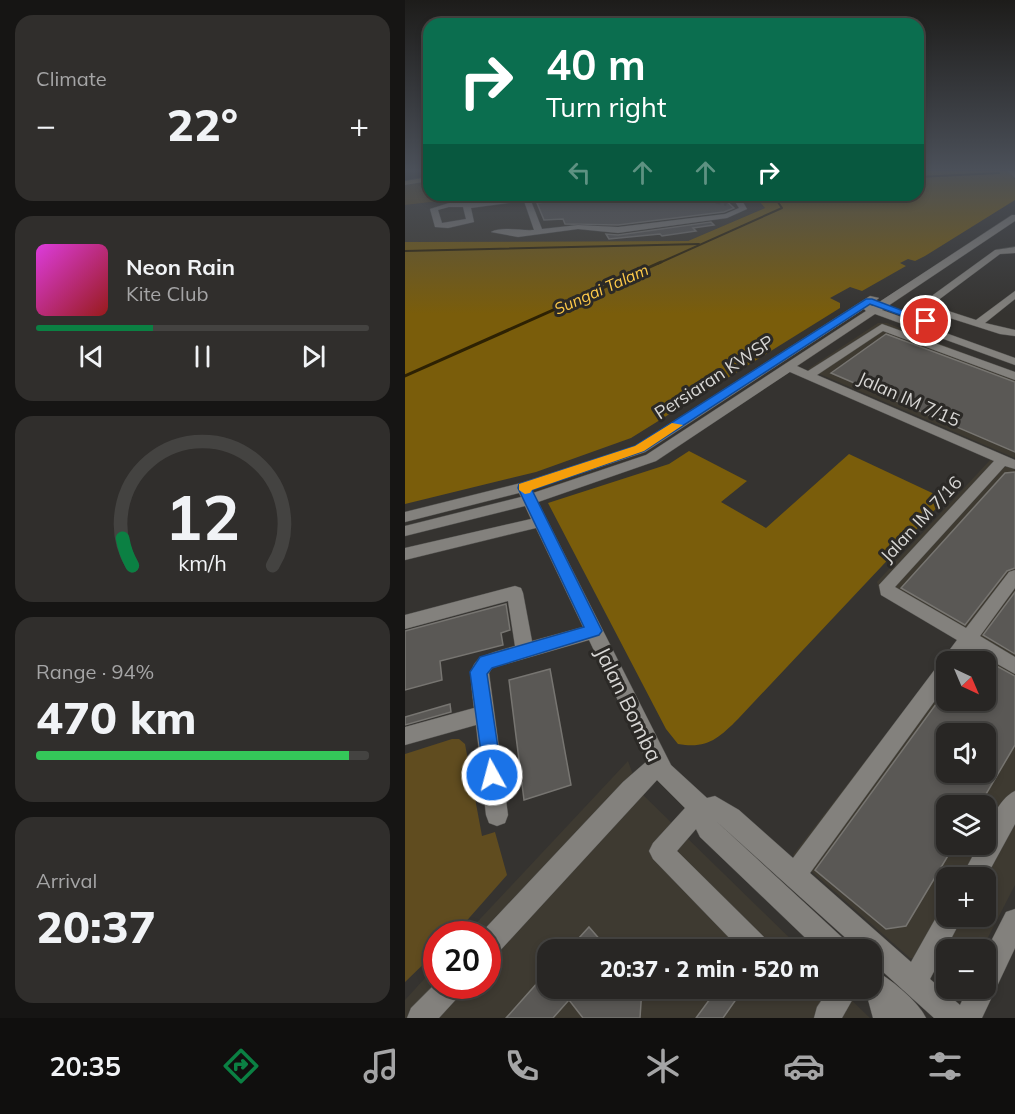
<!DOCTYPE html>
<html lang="en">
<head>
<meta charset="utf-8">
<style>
	:root { --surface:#282624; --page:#302e2c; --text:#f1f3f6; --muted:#a5a5a6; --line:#444341; --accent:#0b8043 }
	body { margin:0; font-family:Mulish,sans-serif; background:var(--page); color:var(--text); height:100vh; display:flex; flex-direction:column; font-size:22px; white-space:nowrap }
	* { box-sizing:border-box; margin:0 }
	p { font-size:20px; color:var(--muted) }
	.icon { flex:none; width:33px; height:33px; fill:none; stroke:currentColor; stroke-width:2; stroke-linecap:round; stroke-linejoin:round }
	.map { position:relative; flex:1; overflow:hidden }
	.side { display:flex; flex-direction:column; gap:15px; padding:15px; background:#161514; width:405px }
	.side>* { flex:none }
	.top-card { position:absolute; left:18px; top:18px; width:501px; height:183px; border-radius:18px; box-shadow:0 3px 9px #0003,0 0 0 2px var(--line); background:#0b6e4f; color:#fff; overflow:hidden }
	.needle { width:39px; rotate:136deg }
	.tools { position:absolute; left:531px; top:651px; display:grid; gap:12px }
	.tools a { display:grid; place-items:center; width:60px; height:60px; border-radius:12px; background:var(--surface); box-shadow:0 3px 9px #0003,0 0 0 2px var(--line); font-size:30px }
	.speed { position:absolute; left:18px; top:921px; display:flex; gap:12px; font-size:30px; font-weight:700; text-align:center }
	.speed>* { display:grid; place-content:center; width:78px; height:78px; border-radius:50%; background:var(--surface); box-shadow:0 3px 9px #0003,0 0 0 2px var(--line); line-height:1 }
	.speed .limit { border:9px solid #d22; background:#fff; color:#111 }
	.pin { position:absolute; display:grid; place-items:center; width:51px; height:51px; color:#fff; margin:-26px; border:3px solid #fff; border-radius:50%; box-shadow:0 2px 6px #0007 }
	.me { position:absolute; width:66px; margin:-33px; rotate:353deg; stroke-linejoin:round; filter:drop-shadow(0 0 4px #0008) }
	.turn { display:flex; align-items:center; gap:21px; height:126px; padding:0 24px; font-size:27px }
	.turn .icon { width:78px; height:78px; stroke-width:2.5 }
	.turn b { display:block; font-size:42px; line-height:51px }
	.lanes { display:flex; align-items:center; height:57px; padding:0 24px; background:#0003; justify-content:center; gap:30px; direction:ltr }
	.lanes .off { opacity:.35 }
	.big { font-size:45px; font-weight:800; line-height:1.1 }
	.side .widget { flex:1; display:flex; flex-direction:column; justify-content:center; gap:9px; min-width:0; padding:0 21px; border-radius:18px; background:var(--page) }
	.side .dial { align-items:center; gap:0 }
	.dial svg { height:156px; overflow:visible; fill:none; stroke:var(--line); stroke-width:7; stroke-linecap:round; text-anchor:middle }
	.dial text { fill:var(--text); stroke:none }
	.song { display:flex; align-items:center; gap:18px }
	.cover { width:72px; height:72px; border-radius:9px; background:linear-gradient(135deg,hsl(300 70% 55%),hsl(0 70% 35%)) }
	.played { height:6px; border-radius:3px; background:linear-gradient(90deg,var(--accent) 35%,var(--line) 35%) }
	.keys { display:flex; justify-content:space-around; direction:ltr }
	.heat { display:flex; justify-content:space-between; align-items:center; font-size:33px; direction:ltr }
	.charge { height:9px; border-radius:4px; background:linear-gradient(90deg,#34c759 94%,var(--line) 0) }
	.trip { position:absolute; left:132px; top:939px; width:345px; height:60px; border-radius:18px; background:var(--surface); box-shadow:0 3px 9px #0003,0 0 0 2px var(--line); font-weight:800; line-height:60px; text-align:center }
	.tab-bar { display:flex; height:96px; justify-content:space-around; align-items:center; background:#100f0e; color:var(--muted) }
	.tab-bar .icon { width:42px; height:42px }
	.tab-bar .selected { color:var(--accent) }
	.tab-bar b { font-size:27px; color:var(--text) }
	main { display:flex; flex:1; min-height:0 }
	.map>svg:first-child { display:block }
	.built { fill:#3e3a31; fill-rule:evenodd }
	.green { fill:#604c1f }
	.forest { fill:#7a5d0b }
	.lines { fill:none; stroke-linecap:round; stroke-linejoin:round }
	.stream-far1 { stroke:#2d2103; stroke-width:2 }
	.stream { stroke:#2d2103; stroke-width:3 }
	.building { fill:#5a5855; stroke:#777571; stroke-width:1.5; fill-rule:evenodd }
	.minor-tunnel { stroke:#4d4c49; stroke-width:8; stroke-dasharray:8 4; stroke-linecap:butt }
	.minor-casing { stroke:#51504d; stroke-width:1 }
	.major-casing { stroke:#51504d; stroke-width:1 }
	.minor { fill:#83817d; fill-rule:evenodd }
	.major { fill:#a28e5e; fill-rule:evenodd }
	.route { fill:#1a73e8; stroke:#114b97; stroke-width:1.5 }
	.slow { fill:#f59e0b }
	.labels { text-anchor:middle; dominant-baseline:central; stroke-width:6; stroke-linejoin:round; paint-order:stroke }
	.far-water-label { font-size:16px; font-style:italic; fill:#fdc949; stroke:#2b2926 }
	.street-label { font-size:18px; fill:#d8d7d5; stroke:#2b2926 }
	.near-street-label { font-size:21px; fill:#d8d7d5; stroke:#2b2926 }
</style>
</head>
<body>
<main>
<section class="side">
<div class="widget"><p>Climate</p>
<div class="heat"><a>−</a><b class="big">22°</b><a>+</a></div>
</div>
<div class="widget">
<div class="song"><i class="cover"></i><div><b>Neon Rain</b><p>Kite Club</p></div></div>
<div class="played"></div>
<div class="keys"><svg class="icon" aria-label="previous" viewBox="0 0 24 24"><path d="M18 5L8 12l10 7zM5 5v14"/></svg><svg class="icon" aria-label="pause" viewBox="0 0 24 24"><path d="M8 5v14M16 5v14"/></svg><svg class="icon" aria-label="next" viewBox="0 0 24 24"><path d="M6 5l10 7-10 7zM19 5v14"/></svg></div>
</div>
<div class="widget dial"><svg viewBox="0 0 100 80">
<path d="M14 69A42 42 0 1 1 86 69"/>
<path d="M14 69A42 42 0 0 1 9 55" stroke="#0b8043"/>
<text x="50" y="56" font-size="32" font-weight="700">12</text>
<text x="50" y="72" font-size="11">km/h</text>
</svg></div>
<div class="widget"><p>Range · 94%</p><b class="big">470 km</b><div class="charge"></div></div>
<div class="widget"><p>Arrival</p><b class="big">20:37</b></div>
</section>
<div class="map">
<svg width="610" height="1018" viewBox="0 0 610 1018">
	<rect width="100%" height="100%" fill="#353330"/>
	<!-- built -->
	<g class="built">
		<path d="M86 195H349L360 208 283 241 0 242V205Z"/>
		<path d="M473 323H482L610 373V458L403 369Z"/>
		<path d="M586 459 610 470V885L577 949 542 950 541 965 505 958 388 855 553 640 475 593 472 582ZM542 662H580V700H542ZM542 734H580V772H542ZM542 806H580V844H542ZM542 878H580V916H542Z"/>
		<path d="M223 761 234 791 396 949 142 950V988L435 989 465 1018H0V1000L31 966 32 986H82V934H61Z"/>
	</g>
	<!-- green -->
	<g class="green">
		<path d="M24 182V195H86L0 205V184Z"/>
		<path d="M47 739H54L60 744 77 836 90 832 102 875 50 934H32L31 952 0 982V754Z"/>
	</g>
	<!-- forest -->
	<g class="forest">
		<path d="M513 171H603L610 179V200L520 256 510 261 503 259 495 263 501 266 457 291 445 287 425 298 435 303V308L226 438 131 472 0 504V242L283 241 360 208 349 195H513Z"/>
		<path d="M284 451 342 481 316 502 361 528 444 454 540 499 333 719C313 739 302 749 273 744L261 729 143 503 264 464Z"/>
	</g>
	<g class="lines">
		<!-- stream-far1 -->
		<g class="stream-far1">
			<path d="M513 177 594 173"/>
			<path d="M0 251 294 244"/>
			<path d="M252 264 377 208 368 195"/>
		</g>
		<!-- stream -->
		<path class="stream" d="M0 376 256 262"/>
	</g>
	<!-- building -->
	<g class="building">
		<path d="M193 195H274L277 199H287L315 195 329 208 319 212 213 225 160 224 158 219 139 220 132 203Z"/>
		<path d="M306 222 309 225 288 228 291 231 257 236 255 234 204 239 201 234 213 235Z"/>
		<path d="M481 334 610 382V452L426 373Z"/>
		<path d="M610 472V568L602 571 560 625 496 588 600 473Z"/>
		<path d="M610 592V654L578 635Z"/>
		<path d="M101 604 105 630 96 633 98 645 35 661 37 680 0 690V631Z"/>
		<path d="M568 653 610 676V745L574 806H542V844H550L501 926 481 929 410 870 542 689V700H580V662H561ZM542 734H580V772H542Z"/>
		<path d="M145 669 166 785 119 800 104 680Z"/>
		<path d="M45 704 46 712 0 725V717Z"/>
		<path d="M184 927 204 950H163Z"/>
		<path d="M142 972V988H237L235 1018H178L164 1000 148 1018H101Z"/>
		<path d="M313 988H339L318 1018H291Z"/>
	</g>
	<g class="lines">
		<!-- minor-tunnel -->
		<path class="minor-tunnel" d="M317 197 313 200 322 202"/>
		<defs>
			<g id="minor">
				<path d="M135 195H158L126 201 137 229 173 225 213 227 320 214 334 208 326 195H334L342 209 322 218 213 233 173 229 113 237 86 232C96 226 116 231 129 230L119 201 66 208 69 222 43 228 30 227 25 209 44 203H64ZM44 207H58L61 219 37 223 33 210Z"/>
				<path d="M276 195H291L287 197Z"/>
				<path d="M607 215H610V221L477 310 610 358V365L470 314 392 366 403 371 477 324 610 372V380L478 331 412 375 610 460V469L600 466 490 587 561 628 604 572 610 570V588L575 636 610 657V674L566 649 557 662H542V684L405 873 506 962 537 907 542 906V916H558L525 979 555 1005 563 988H580V953L601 912 610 909V948L577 1018H529L466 961V950H454L311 821 441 941 445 950H413L295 837 291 829 272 851 363 941 367 950H336L248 859 244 851 248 843 280 808 252 780 91 955 82 958V934H75L218 782 242 761 184 640 87 668 84 673 103 815 100 823 92 826 84 823 81 815 71 725 0 745V727L69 708C63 659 63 659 110 646L103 601 0 629V615L110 586 116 588 118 593 127 641 178 627 131 528 0 560V548L126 519 120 506 0 536V526L116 497 114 493 0 522V512L116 483 230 446 465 296 474 298 465 305 468 306ZM459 309 461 311 241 455 128 493 126 490 240 452ZM385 372 589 461 474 585 476 595 552 640 388 858 334 810 310 796 302 798 266 765 133 502 251 461Z"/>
				<path d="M610 247V253L595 254 528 304 531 307 571 320 610 291V299L580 323 610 330V336L595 334 523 311 517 303 590 250Z"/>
				<path d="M610 791V824L580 879 556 878 574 844H580C580 828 594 798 610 791Z"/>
				<path d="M466 969C483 976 514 1002 521 1018H468L462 996 456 988H466Z"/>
				<path d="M32 982V986H59L55 995 34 1018H2L6 1008Z"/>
				<path d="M425 988H454L437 1018H409L412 1007Z"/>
			</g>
			<g id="major">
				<path d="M603 171H610V178Z"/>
				<path d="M24 177V181L0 185V181Z"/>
			</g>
		</defs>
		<!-- minor casing -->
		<use href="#minor" class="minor-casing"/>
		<!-- major casing -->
		<use href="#major" class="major-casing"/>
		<!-- minor -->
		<use href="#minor" class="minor"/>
		<!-- major -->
		<use href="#major" class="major"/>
	</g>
	<!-- sky -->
	<linearGradient id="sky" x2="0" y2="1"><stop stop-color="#1d1c1a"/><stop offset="0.54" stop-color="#4b5059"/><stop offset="1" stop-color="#4b5059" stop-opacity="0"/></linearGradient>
	<rect width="610" height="314" fill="url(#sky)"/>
	<!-- route -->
	<path class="route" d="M461 299H467L525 321 517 323 465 304 239 451 127 490 197 631 194 635 87 668 82 674 97 775 94 781 87 784 80 781 65 672 75 657 179 627 113 488 114 484 230 446Z"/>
	<!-- slow -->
	<path class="slow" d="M267 423 278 425 239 451 127 490 125 493 120 494 114 490V484L230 446Z"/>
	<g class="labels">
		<!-- far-water labels -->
		<g class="far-water-label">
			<text transform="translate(196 289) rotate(-24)">Sungai Talam</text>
		</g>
		<!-- street labels -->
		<g class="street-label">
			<text transform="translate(309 377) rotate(-33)">Persiaran KWSP</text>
			<text transform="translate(504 399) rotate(24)">Jalan IM 7/15</text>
			<text transform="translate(516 519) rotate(-47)">Jalan IM 7/16</text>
		</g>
		<!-- near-street labels -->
		<g class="near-street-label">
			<text transform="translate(224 704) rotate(64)">Jalan Bomba</text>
		</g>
	</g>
</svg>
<div class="tools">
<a><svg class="needle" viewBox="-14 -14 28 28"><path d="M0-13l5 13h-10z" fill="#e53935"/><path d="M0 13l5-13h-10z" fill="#a5a5a6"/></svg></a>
<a><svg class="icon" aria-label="sound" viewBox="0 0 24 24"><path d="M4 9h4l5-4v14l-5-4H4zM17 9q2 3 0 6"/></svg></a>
<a><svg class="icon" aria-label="layers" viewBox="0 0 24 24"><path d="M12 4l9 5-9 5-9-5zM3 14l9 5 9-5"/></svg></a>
<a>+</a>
<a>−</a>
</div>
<div class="speed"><div class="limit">20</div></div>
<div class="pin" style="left:521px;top:321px;background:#d93025"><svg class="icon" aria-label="arrive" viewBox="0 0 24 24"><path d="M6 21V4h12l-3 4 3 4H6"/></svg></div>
<svg class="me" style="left:87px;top:775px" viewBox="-20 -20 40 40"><circle r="17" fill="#1a73e8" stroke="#fff" stroke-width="3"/><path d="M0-11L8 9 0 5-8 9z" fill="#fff"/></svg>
<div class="trip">20:37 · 2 min · 520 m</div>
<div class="top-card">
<div class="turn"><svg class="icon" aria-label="right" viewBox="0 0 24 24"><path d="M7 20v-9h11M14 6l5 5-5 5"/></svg><div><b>40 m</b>Turn right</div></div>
<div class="lanes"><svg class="icon off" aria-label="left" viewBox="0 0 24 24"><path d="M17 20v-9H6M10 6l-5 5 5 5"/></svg><svg class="icon off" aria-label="ahead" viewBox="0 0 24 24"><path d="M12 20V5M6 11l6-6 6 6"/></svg><svg class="icon off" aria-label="ahead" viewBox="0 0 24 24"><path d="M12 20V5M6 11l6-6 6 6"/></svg><svg class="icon" aria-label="right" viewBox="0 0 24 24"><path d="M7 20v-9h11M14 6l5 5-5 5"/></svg></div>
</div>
</div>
</main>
<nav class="tab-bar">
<b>20:35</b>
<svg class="icon selected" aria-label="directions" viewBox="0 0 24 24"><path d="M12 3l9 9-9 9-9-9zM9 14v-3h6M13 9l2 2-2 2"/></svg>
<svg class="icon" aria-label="music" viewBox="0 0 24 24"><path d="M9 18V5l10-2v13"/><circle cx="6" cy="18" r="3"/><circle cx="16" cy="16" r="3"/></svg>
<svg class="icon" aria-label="phone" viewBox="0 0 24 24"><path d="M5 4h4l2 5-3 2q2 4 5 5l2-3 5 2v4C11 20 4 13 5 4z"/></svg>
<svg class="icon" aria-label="climate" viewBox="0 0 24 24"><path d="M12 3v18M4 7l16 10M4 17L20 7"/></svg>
<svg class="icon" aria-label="car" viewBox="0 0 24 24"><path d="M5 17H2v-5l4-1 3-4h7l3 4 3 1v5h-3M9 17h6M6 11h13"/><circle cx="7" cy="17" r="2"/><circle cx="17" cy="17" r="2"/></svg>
<svg class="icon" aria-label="filters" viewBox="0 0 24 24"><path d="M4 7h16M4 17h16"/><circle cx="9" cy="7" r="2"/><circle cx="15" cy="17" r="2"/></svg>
</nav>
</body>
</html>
